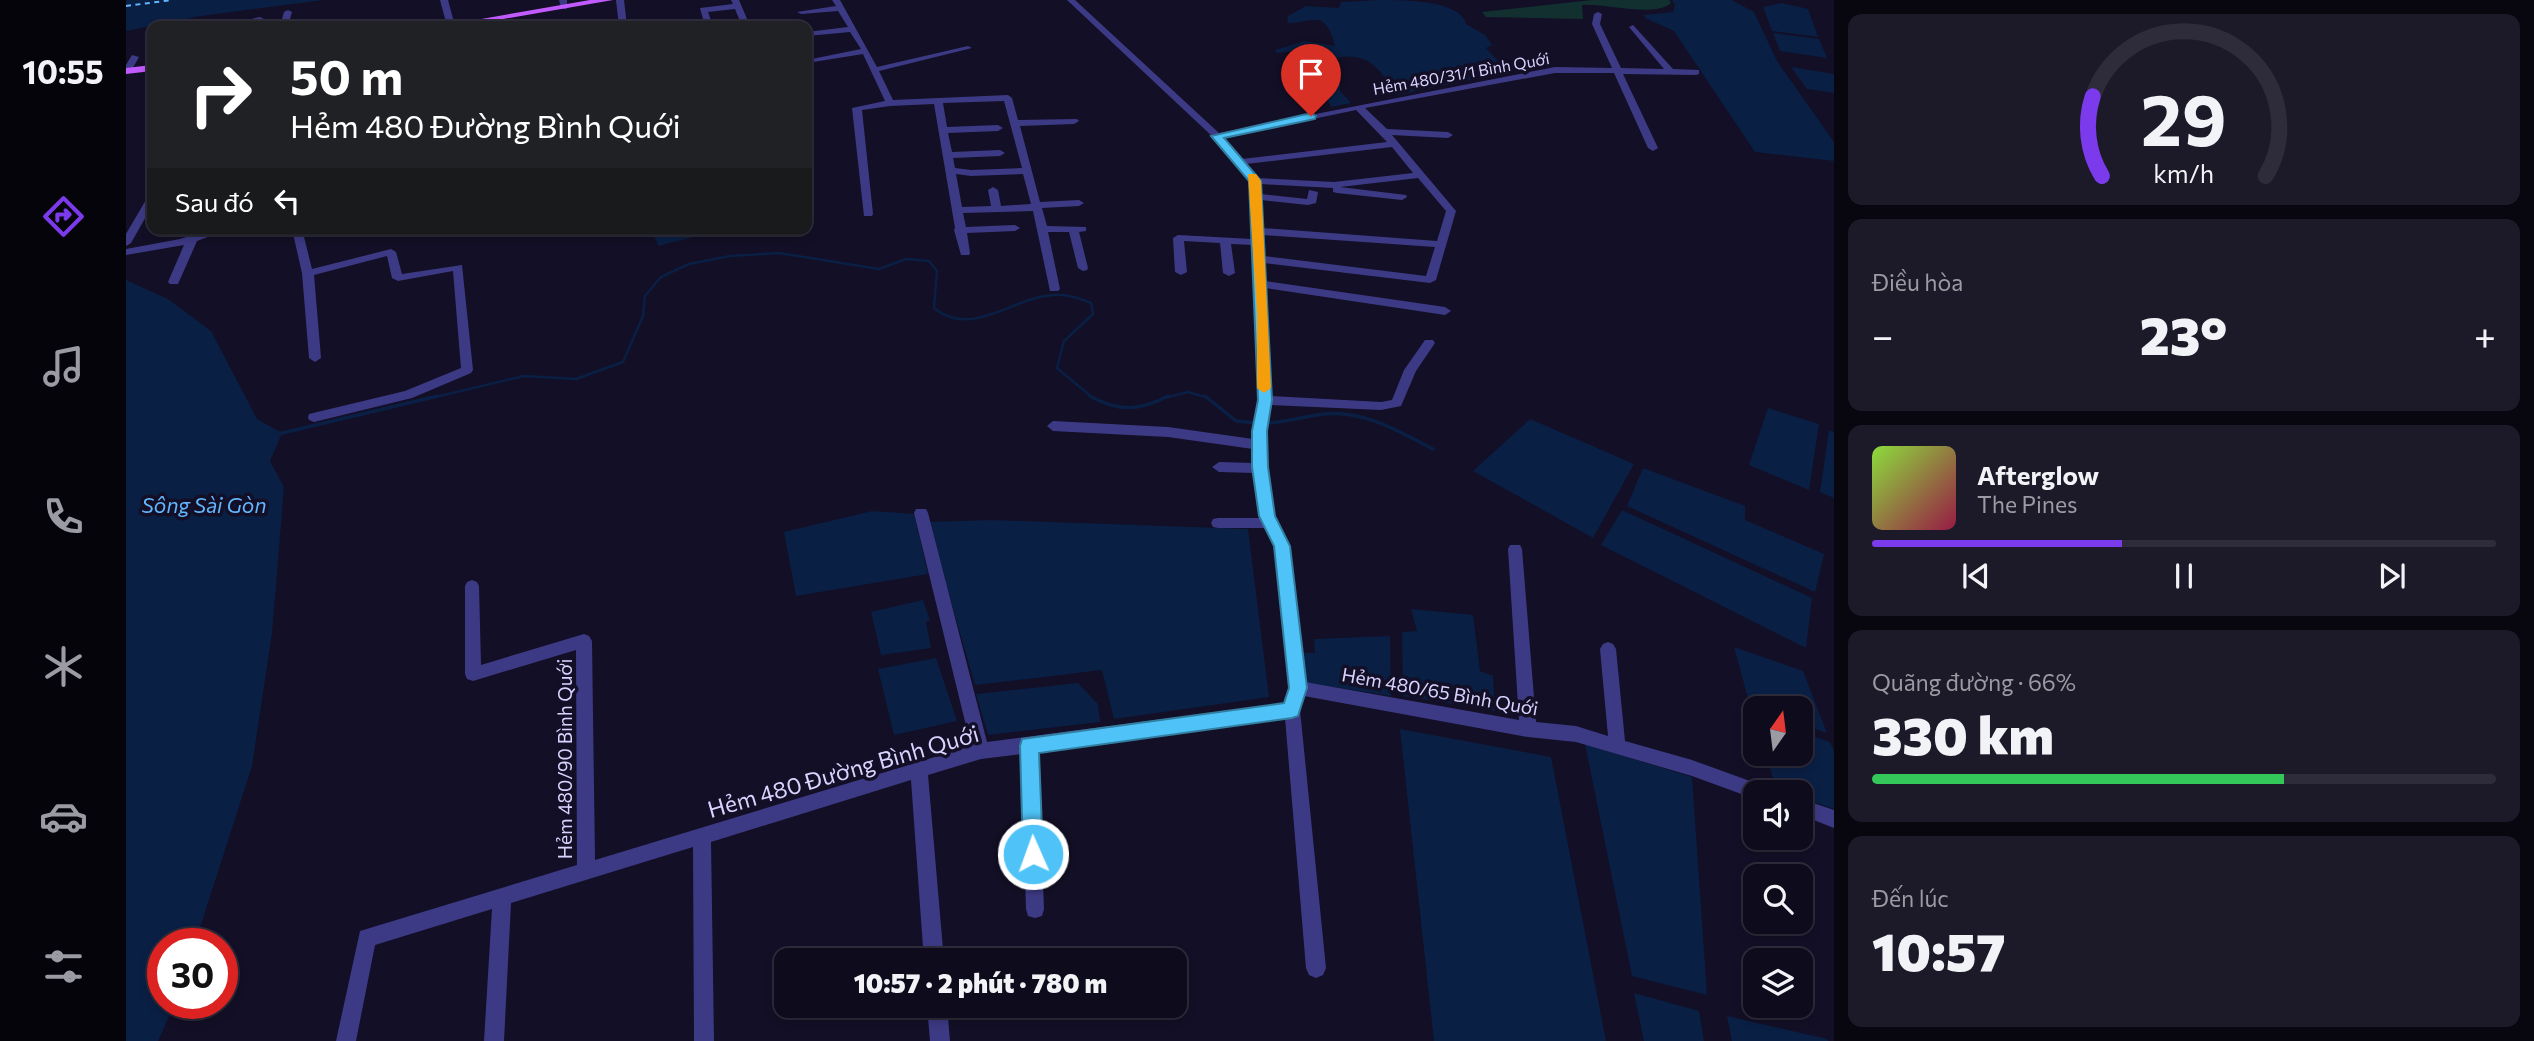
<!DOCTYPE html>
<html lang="vi">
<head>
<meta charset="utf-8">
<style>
	:root { --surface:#0e0b1c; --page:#1c1929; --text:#f1f3f6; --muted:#9b9ba3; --line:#2e2b3b; --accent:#7c3aed }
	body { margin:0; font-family:Commissioner,sans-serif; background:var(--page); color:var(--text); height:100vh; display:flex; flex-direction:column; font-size:26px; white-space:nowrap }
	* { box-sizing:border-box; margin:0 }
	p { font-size:23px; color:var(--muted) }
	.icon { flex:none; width:38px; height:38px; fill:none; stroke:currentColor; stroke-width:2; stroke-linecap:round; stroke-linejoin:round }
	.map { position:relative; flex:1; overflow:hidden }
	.side { display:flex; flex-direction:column; gap:14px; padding:14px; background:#08060f; width:700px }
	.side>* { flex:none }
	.banner { position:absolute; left:21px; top:21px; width:665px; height:214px; border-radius:14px; box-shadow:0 4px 10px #0003,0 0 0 2px var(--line); background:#202124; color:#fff; overflow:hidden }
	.needle { width:46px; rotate:14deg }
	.buttons { position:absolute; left:1617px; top:696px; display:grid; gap:14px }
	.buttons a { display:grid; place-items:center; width:70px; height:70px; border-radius:14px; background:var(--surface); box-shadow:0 4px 10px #0003,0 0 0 2px var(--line); font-size:35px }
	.speed { position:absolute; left:21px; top:928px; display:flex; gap:14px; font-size:35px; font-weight:700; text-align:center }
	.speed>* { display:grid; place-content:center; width:91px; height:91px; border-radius:50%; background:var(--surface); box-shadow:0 4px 10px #0003,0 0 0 2px var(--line); line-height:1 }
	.speed .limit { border:10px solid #d22; background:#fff; color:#111 }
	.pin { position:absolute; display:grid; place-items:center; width:60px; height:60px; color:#fff; margin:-72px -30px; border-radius:50% 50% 50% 0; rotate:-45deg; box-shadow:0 0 7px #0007 }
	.pin .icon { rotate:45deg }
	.me { position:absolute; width:77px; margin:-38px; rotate:358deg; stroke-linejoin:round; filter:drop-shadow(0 0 5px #0008) }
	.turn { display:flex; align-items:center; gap:24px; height:147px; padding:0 28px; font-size:32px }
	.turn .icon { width:91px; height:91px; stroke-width:2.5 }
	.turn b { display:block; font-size:49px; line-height:60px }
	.then { display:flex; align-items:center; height:66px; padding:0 28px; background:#0003; gap:14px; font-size:26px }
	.big { font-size:52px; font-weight:800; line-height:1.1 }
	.side .tile { flex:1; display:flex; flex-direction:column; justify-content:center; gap:10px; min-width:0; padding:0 24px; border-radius:14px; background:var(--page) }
	.side .dial { align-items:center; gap:0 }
	.dial svg { height:182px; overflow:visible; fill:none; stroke:var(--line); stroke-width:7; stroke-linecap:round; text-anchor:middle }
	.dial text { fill:var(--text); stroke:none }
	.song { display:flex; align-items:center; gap:21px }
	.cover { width:84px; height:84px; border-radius:10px; background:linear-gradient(135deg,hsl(90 70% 55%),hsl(340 70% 35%)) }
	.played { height:7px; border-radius:4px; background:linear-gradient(90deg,var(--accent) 40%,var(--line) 40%) }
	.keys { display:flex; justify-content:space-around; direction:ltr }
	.heat { display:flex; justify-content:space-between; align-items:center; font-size:38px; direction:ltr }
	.charge { height:10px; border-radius:5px; background:linear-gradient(90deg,#34c759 66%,var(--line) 0) }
	.trip { position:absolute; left:648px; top:948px; width:413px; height:70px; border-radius:14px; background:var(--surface); box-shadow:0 4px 10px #0003,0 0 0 2px var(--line); font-weight:800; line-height:70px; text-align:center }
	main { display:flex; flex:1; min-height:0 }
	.tab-bar { display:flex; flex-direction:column; width:126px; justify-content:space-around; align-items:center; background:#06040b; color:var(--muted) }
	.tab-bar .icon { width:49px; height:49px }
	.tab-bar .active { color:var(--accent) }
	.tab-bar b { font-size:32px; color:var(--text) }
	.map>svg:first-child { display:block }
	.green { fill:#12302f }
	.water { fill:#0a1f44 }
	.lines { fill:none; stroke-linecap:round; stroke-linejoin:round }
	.stream-far1 { stroke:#0a1f44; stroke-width:2.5 }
	.stream { stroke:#0a1f44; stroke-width:3.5 }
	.ferry { stroke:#62b6ff; stroke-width:2; stroke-dasharray:5 4.5; stroke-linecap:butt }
	.minor { fill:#3d3a85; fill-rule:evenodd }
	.major { fill:#c25bff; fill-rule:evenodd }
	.route { fill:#4fc3f7; stroke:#337fa1; stroke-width:2 }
	.slow { fill:#f59e0b }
	.labels { text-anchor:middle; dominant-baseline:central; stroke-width:7; stroke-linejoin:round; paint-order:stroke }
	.far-street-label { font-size:16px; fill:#d9d4ff; stroke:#130f26 }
	.street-label { font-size:19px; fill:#d9d4ff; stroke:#130f26 }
	.water-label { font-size:21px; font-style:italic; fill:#62b6ff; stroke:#130f26 }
	.near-street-label { font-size:23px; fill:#d9d4ff; stroke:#130f26 }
</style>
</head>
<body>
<main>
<nav class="tab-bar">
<b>10:55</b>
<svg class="icon active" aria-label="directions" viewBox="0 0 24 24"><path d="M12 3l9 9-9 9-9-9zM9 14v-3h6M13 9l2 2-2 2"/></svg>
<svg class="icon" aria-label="music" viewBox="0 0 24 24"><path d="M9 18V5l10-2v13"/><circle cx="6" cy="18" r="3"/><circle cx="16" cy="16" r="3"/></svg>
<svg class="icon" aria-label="phone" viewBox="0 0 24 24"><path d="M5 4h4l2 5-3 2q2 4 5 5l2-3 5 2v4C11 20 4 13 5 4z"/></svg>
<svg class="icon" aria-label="climate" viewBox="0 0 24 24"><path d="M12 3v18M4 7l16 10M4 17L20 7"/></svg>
<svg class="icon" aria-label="car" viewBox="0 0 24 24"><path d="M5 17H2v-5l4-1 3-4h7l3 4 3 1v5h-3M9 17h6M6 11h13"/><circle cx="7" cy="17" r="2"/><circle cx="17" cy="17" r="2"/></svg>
<svg class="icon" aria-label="filters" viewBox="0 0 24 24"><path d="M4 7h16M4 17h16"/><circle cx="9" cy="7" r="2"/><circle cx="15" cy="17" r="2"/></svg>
</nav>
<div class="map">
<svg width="1708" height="1041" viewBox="0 0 1708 1041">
	<rect width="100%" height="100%" fill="#130f26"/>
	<!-- green -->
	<path class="green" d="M1466 0H1543L1545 3C1529 18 1478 3 1456 5L1457 19 1360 17 1356 12Z"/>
	<!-- water -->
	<g class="water">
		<path d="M0 0H198L75 16 0 31Z"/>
		<path d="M1254 0C1276 0 1335 0 1340 24L1359 35 1366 45 1360 48 1373 62 1361 69 1359 77 1272 95 1267 94C1254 62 1233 49 1200 61V66L1214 83V91L1225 103 1205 107 1198 92 1179 79 1186 70 1179 63V56L1203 51 1188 48 1151 53 1149 50 1179 41 1209 46C1199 6 1185 24 1161 23L1162 16 1180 6 1213 8 1215 2Z"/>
		<path d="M1546 0H1606L1628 12 1651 61 1708 142V161L1629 152 1548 31 1519 18 1518 15 1547 12 1549 5Z"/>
		<path d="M1656 3 1682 9 1692 37 1646 31 1637 7Z"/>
		<path d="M1647 33 1693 39 1701 58 1654 51Z"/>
		<path d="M1665 67 1708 74V93L1681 89Z"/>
		<path d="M524 229H586V232L533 246Z"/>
		<path d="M0 280 42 299 85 331 131 419 156 433 144 461 158 487 146 633 126 766 69 943H37V1003H49L32 1041H0Z"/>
		<path d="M1642 408 1693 424 1683 490 1623 465Z"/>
		<path d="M1404 419 1508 464 1467 538 1347 471Z"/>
		<path d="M1703 430 1708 432V498L1694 492Z"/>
		<path d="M1517 468 1619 506V520L1698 554 1689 592 1501 506Z"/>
		<path d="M1496 510 1686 598 1680 648 1475 545Z"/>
		<path d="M746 511 788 514 802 574 670 596 658 532Z"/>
		<path d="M866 520 1122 529 1143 697 988 719 976 670 849 685 802 522Z"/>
		<path d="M797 600 804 620 800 622 805 648 755 655 745 612Z"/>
		<path d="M1285 609 1347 615 1354 671 1367 676 1369 711 1277 696 1276 632 1291 631Z"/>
		<path d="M1264 636 1265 696 1175 682V653H1189L1188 639Z"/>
		<path d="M1608 647 1677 671 1701 733 1675 724V709H1625Z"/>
		<path d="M810 658 831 721 768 735 752 669Z"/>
		<path d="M952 683 972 704 974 722 862 735 850 694Z"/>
		<path d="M1274 729 1425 757 1480 1041H1308Z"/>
		<path d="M1675 732 1704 742 1708 751V809L1675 798V793L1651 790 1639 754H1675Z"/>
		<path d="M1459 744 1566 777 1581 995 1506 976Z"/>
		<path d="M1508 993 1573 1011 1578 1041H1518Z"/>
		<path d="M1601 1016 1701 1039 1702 1041H1606Z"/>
	</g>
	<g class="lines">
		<!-- stream-far1 -->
		<g class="stream-far1">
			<path d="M305 398 398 376 450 379 497 362 517 316 519 296 535 277 563 264 604 256 653 253 753 269 780 259 803 261 811 271 808 308C845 339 887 297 928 295 941 294 953 298 965 303L967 314 938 341 931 368 967 398"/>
			<path d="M1039 398 1062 392 1082 398"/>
		</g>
		<!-- stream -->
		<g class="stream">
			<path d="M964 396C992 412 1014 411 1042 396"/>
			<path d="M1079 396 1110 421 1132 423"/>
			<path d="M1139 423C1160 423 1178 416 1199 414 1238 410 1274 432 1307 449"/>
			<path d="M152 434 312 396"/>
		</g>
		<!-- ferry -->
		<path class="ferry" d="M0 6 46 0"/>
		<!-- minor -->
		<g class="minor">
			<path d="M314 0H322L329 26H321Z"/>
			<path d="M433 0H441V9H435Z"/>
			<path d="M490 0H498L501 26H493Z"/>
			<path d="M605 0H613L624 26H616L609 9 582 12 587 26H579L574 8 607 4Z"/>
			<path d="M706 0H714L751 67 842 46 846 48 753 71 767 100 882 95 886 98 892 120 951 119 953 121 948 124 894 126 914 202 953 200 958 203 953 206 916 208 921 226 960 227V231L953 232 962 268 961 270 957 271 952 268 943 232H922L934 289 932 291H924L907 211 837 213 840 227 889 225 894 228 889 231 841 233 844 253 843 255H835L828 230 829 228 808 104 764 106 736 110 747 214 746 216H738L726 108 759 101 737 54 681 63V60L735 49 724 32 681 36V32L722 27 712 11 675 14 671 12 710 6ZM878 101 896 168 845 170 829 168 827 158 874 156 879 153 874 150 826 152 822 133 872 131 877 128 872 125 821 127 817 103ZM830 174 845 176 897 174 905 204 875 206 872 190 867 187 862 190 865 206 836 207Z"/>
			<path d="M941 0H949L1093 133 1429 67 1486 68 1466 24 1468 14 1472 12 1476 14 1474 24 1495 68 1538 69 1503 27 1507 25 1547 69 1573 70V74L1570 75 1497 74 1532 148 1527 151 1522 148 1488 73H1429L1239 108 1261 129 1322 132 1327 135 1322 138 1266 135 1330 211 1310 280 1304 283 1138 263 1139 281 1319 307 1325 311 1319 315 1139 288 1145 396 1255 402 1266 400 1278 370 1299 340H1307L1309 343 1290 371 1275 406 1255 410 1145 405 1140 431 1141 468 1148 516 1163 546 1179 682 1393 720 1382 549 1384 545H1394L1396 549 1410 722 1450 726 1482 736 1474 649 1477 644 1482 642 1487 644 1490 649 1499 741 1566 760 1635 785 1641 787 1644 793H1629V799L1566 776 1450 742 1402 737 1178 696 1174 710 1200 968 1197 975 1190 978 1183 975 1180 968 1159 718 912 751 918 909 916 916 909 918 902 916 900 909 895 754 855 759 802 775 818 961H798L785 780 585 842 588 1041H568L567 847 385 903 378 1041H358L366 909 249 945 230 1041H210L234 931 451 865 450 650 347 681 341 679 339 674V586L341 582 346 580 351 582 353 586 355 665 458 634 463 636 466 641 469 860 845 746 788 513 790 509H800L802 513 861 742 1160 703 1164 688 1149 546 1140 528H1092L1087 527 1085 523 1087 519 1092 518H1135L1128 473 1093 472 1086 467 1093 462 1127 463V449L1042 437 927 431 921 426 927 421 1042 427 1127 439 1133 400 1127 245 1105 244 1109 273 1103 276 1097 273 1094 243 1058 241 1061 272 1055 275 1049 272 1047 238 1052 235 1126 239 1124 181 1088 138ZM1230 110 1261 142 1116 159 1097 138ZM1266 147 1287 173 1208 182 1132 178 1120 164ZM1292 178 1320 211 1311 241 1136 228 1135 200 1182 205 1190 203 1192 192 1183 190 1181 199 1135 194 1134 184 1207 188V192L1211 193 1276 200 1281 197 1280 195 1214 187ZM1137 235 1309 247 1300 276 1138 256Z"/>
			<path d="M162 10 166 12 162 26H154L158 12Z"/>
			<path d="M134 17 138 19 136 26H128L129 22 120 23 116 21Z"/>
			<path d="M6 55 13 57 4 73H0V65Z"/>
			<path d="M26 195V206L5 243 0 246V234L21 198Z"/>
			<path d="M86 229H103L71 241 52 284H44L42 282 58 245 0 255V249L54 239Z"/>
			<path d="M166 229H176L186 269 265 249 270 252 276 274 336 265 347 370 345 373 286 398 188 422 183 420 182 417 183 414 279 391 335 368 327 271 272 281 266 278 261 256 188 275 195 358 189 362 183 358 176 273Z"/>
			<path d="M1675 799 1708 810V828L1675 815Z"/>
			<path d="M801 1006H821L824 1041H804Z"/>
		</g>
		<!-- major -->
		<g class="major">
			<path d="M464 0H487L337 26H315Z"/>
			<path d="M26 65V71L0 74V68Z"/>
		</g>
	</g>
	<!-- route -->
	<path class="route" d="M1185 113 1190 116 1189 119 1098 138 1135 181 1146 400 1141 431 1142 467 1149 516 1164 546 1181 688 1172 716 1166 718 913 753 917 854 914 862 907 865 900 862 897 854 894 746 896 739 1158 703 1163 688 1148 546 1133 516 1126 467V431L1132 400 1123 181 1085 136Z"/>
	<!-- slow -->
	<path class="slow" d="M1122 174H1130L1135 181 1145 388 1138 393 1131 388V314Z"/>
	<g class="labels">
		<!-- far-street labels -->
		<g class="far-street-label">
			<text transform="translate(1335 73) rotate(-10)">Hẻm 480/31/1 Bình Quới</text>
		</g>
		<!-- street labels -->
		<g class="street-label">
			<text transform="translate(1314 691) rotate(10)">Hẻm 480/65 Bình Quới</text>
			<text transform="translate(438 759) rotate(-90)">Hẻm 480/90 Bình Quới</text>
		</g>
		<!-- water labels -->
		<g class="water-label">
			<text x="78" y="504">Sông Sài Gòn</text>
		</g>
		<!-- near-street labels -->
		<g class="near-street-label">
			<text transform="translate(717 771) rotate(-16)">Hẻm 480 Đường Bình Quới</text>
		</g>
	</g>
</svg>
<div class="buttons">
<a><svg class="needle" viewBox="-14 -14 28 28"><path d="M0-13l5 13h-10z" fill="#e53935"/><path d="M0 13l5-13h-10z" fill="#9b9ba3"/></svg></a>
<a><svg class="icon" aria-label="sound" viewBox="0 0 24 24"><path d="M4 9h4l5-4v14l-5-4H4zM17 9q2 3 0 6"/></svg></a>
<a><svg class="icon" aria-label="search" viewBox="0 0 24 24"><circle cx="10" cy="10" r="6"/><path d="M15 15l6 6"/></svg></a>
<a><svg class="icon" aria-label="layers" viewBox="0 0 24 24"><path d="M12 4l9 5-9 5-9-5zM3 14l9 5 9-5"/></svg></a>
</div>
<div class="speed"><div class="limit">30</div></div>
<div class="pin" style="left:1185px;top:116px;background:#d93025"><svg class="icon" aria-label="arrive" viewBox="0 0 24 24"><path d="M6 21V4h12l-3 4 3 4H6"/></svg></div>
<svg class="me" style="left:907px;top:854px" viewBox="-20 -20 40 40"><circle r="17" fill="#4fc3f7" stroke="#fff" stroke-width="3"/><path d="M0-11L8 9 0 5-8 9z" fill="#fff"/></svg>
<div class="trip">10:57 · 2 phút · 780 m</div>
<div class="banner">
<div class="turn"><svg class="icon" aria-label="right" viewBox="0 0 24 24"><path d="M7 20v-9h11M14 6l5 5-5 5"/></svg><div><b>50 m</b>Hẻm 480 Đường Bình Quới</div></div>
<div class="then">Sau đó<svg class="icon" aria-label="left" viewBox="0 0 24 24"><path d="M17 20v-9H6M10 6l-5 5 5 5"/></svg></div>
</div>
</div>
<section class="side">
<div class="tile dial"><svg viewBox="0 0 100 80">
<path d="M14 69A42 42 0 1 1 86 69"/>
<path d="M14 69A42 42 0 0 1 10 34" stroke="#7c3aed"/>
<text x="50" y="56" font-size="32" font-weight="700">29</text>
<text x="50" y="72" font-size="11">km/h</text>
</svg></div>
<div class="tile"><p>Điều hòa</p>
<div class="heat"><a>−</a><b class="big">23°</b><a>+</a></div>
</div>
<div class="tile">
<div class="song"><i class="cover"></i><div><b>Afterglow</b><p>The Pines</p></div></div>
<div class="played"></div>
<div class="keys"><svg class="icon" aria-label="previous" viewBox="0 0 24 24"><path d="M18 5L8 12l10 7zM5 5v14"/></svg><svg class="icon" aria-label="pause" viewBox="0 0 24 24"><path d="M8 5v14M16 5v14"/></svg><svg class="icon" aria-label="next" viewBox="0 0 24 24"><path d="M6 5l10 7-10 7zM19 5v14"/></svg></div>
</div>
<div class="tile"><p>Quãng đường · 66%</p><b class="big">330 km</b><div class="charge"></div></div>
<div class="tile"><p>Đến lúc</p><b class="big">10:57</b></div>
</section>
</main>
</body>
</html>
